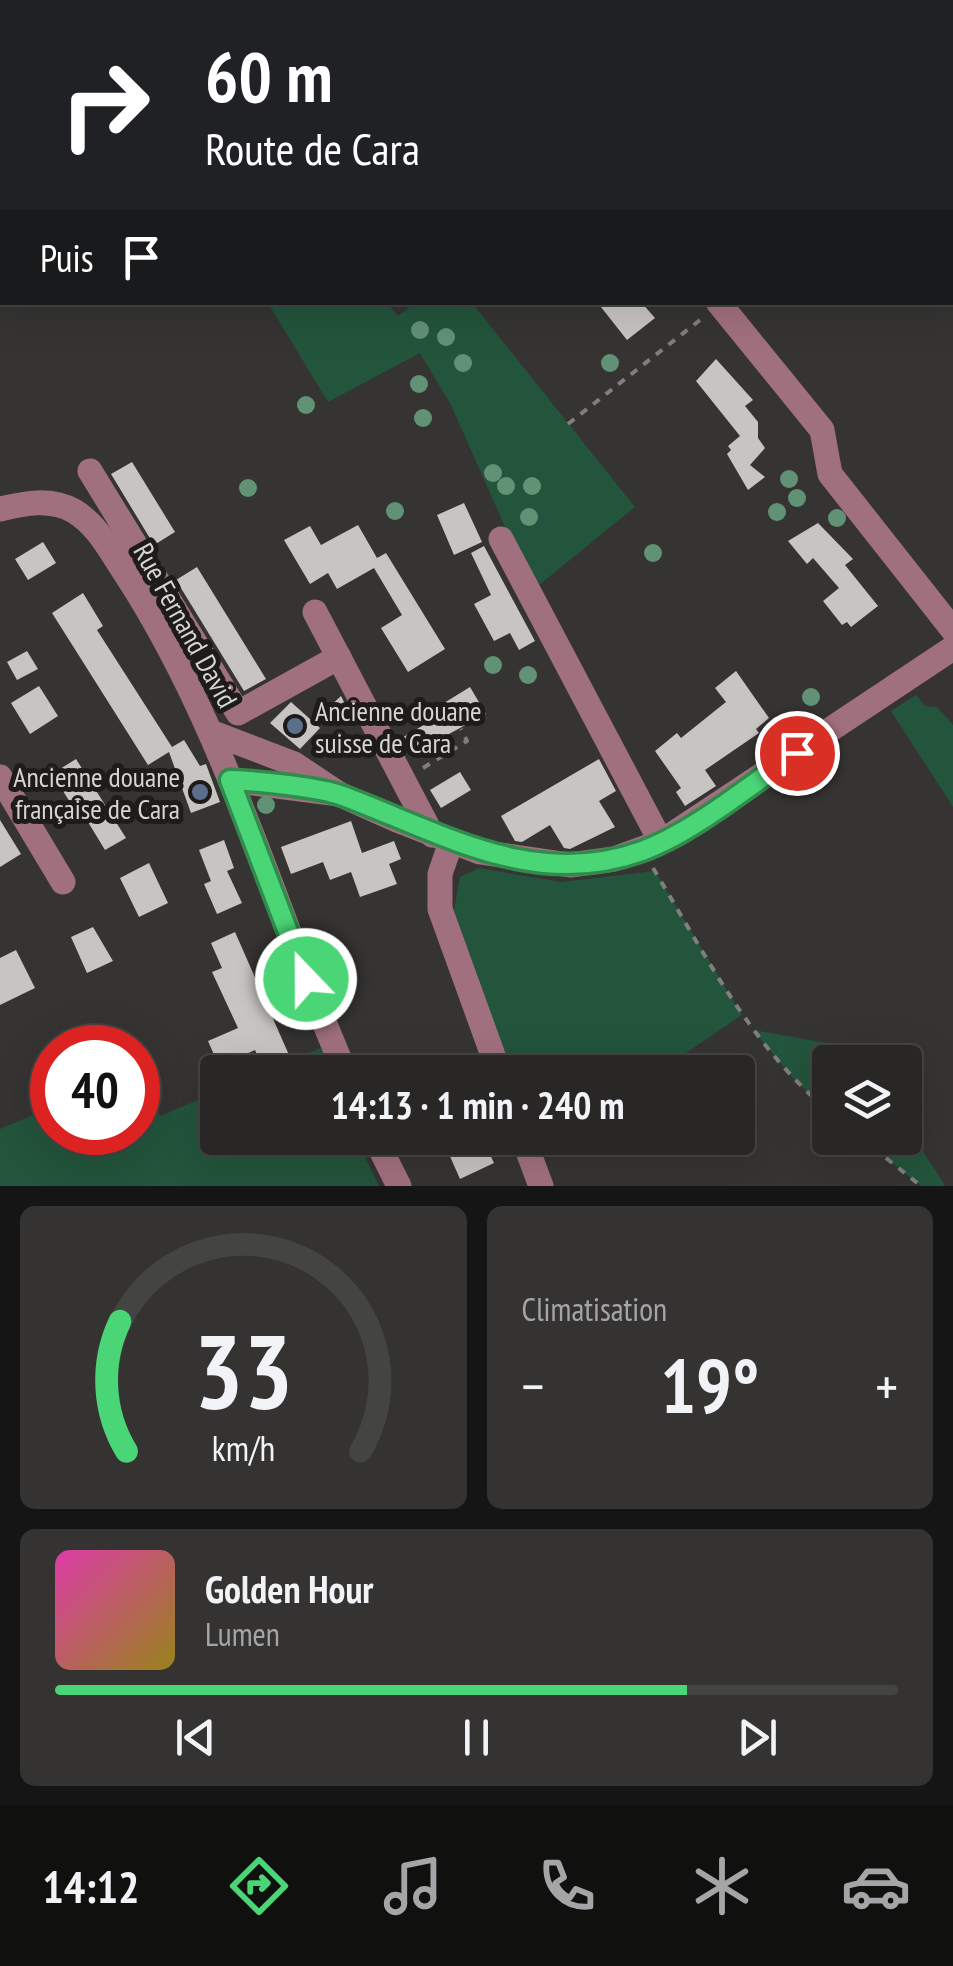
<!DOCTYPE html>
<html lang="fr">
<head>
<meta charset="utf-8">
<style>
	:root { --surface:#282726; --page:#343332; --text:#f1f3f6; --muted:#a5a5a7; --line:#444443; --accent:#4ad677 }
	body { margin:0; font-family:"PT Sans Narrow",sans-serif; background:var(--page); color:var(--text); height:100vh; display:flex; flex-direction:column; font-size:38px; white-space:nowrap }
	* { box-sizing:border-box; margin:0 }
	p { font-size:32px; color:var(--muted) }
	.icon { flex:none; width:55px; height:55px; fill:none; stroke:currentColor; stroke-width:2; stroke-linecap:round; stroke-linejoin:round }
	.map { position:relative; height:1186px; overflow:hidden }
	.side { display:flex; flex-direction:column; gap:20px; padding:20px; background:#161515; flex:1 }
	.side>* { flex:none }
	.guide { position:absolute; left:0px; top:0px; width:955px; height:305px; box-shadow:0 10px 40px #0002,0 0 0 2px var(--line); background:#202124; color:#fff; overflow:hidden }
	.controls { position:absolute; left:812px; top:1045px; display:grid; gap:20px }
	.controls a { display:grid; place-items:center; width:110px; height:110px; border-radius:10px; background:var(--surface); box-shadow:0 10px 40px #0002,0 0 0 2px var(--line); font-size:50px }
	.speed { position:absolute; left:30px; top:1025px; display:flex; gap:20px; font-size:50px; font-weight:700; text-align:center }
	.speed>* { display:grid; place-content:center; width:130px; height:130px; border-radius:50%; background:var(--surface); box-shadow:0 10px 40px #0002,0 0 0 2px var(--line); line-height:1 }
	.speed .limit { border:15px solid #d22; background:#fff; color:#111 }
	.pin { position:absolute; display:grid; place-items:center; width:85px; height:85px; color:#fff; margin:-42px; border:5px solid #fff; border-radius:50%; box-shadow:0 2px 10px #0007 }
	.me { position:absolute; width:110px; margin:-55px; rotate:338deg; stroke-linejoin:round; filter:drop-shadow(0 0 8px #0008) }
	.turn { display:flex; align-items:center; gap:35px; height:210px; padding:0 40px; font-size:45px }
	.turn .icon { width:130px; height:130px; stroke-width:2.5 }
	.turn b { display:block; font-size:70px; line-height:85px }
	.then { display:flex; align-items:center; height:95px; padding:0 40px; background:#0003; gap:20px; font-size:38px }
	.big { font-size:75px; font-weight:600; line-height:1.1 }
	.side .card { flex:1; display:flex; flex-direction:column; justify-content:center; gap:15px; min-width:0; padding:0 35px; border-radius:15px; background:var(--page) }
	.side .dial { align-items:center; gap:0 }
	.dial svg { height:260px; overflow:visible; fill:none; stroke:var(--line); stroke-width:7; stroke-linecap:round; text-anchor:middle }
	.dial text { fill:var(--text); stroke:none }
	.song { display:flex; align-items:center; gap:30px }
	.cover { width:120px; height:120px; border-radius:15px; background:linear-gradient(135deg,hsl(320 70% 55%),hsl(50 70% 35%)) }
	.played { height:10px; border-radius:5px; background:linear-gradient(90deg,var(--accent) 75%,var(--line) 75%) }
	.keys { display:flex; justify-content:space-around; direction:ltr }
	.heat { display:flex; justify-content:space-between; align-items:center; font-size:55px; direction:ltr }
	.side .tiles { flex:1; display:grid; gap:20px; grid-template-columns:1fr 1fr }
	.card:last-child { grid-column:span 2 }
	.trip { position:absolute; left:200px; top:1055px; width:555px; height:100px; border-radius:10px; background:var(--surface); box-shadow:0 10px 40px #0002,0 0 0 2px var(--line); font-weight:600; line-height:100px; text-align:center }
	.tab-bar { display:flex; height:160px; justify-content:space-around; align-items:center; background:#10100f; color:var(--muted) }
	.tab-bar .icon { width:70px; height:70px }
	.tab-bar .active { color:var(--accent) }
	.tab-bar b { font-size:45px; color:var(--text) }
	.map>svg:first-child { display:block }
	.green { fill:#23543c }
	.building { fill:#c7c4c2 }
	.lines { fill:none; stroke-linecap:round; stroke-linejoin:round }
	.path { stroke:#807f7d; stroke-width:4; stroke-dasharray:8 8; stroke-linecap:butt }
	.minor { stroke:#a1707e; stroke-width:25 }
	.tree { fill:#619276 }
	.route-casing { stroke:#308b4d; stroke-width:25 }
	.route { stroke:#4ad677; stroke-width:18 }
	.service-dot { fill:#5c6f8a; stroke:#1d1c1b; stroke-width:4 }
	.labels { text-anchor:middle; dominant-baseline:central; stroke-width:10; stroke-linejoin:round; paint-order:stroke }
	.street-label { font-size:28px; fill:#d6d5d3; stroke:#1d1c1b }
	.poi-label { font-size:28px; fill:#d6d5d3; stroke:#1d1c1b; text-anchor:start }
</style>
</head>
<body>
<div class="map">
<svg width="953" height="1186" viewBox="0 0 953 1186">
	<rect width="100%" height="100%" fill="#363432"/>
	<!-- green -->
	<g class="green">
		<path d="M161 0H518L519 2H158Z"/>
		<path d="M268 303H387L398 316 415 303H472L635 507 533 590 451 405 420 353 328 402Z"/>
		<path d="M916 695 925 706 937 707 953 725V807L891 711Z"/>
		<path d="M479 868 561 882 655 871 742 1015 658 1072H511L454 910 460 877Z"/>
		<path d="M753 1030 855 1048 865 1062H830V1112L796 1082Z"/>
		<path d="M321 1048 331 1072H263Z"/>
		<path d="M141 1069 160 1116 217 1092 218 1138H356L379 1186H0V1129L52 1107V1132H138Z"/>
		<path d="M905 1124 941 1179 945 1186H921L861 1138H905Z"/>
	</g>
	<!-- building -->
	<g class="building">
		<path d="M597 302H641L655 318 627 340Z"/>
		<path d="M716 359 753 400 745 406 758 422V438L765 448 750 465 765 477 748 490 727 454 731 450 728 446 740 436 696 381Z"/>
		<path d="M132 462 175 532 154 545 111 474Z"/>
		<path d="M464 503 482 542 454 555 437 515Z"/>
		<path d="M818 523 853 559 845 565 878 606 851 627 847 622 842 625 823 601 839 588 813 558 807 564 788 541Z"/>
		<path d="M358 525 377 558 386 553 445 649 408 672 381 628 402 615 374 568 337 589 328 573 310 584 284 540 310 526 321 545Z"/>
		<path d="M43 542 56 563 28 580 15 559Z"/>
		<path d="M484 546 535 641 519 650 510 633 494 641 474 604 491 595 471 553Z"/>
		<path d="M197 567 266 679 244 691 176 580Z"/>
		<path d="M83 593 103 626 97 630 172 747 184 740 200 766 206 764 220 802 191 813 169 752 148 765 52 613Z"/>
		<path d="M27 651 38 669 17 680 7 662Z"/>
		<path d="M736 671 769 718 756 729 759 733 705 770 716 786 685 806 676 792 681 788 655 751 677 733 681 738 726 702 715 688Z"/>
		<path d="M39 686 58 716 30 734 11 703Z"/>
		<path d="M470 687 486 714 410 755 400 739 422 726 418 719Z"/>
		<path d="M341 696 350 714 340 723 327 709Z"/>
		<path d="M291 702 320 728 300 749 270 723Z"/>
		<path d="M76 759 126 838 105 850 74 799 70 802 52 774Z"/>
		<path d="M599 759 616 791 599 801 615 827 570 849 564 848 550 825 522 842 515 841 501 816Z"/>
		<path d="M460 772 471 790 441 808 430 790Z"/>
		<path d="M0 820 21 854 0 867Z"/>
		<path d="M351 821 362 853 394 841 401 859 389 864 397 884 360 897 351 872 330 880 323 862 291 874 281 847Z"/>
		<path d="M224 840 234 868 227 871 242 903 217 914 204 884 211 881 199 850Z"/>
		<path d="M149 863 168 903 139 917 120 878Z"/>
		<path d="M93 927 113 961 87 973 71 937Z"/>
		<path d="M235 932 289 1055 262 1066 255 1050 219 1066 208 1041 238 1028 212 972 222 968 211 943Z"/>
		<path d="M16 950 35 988 0 1005V958Z"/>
		<path d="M461 1138H482L494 1163 460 1179 445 1145Z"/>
	</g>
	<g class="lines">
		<!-- path -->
		<g class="path">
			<path d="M568 424 700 320"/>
			<path d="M423 768 467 741 461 729"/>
			<path d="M653 868C705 954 751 1047 830 1112"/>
			<path d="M861 1138 921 1186"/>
		</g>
		<!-- minor -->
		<g class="minor">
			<path d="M718 302 822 430 830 474 953 630"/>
			<path d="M90 471 238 713 339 657"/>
			<path d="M0 509C25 503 51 498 74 511 98 525 112 554 127 576 226 729 273 907 345 1072"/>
			<path d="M501 539 661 842"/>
			<path d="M315 612 432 835"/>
			<path d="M213 733 294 764 339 794 397 820 480 852 570 865 614 859 661 842 953 648"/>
			<path d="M0 777 63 882"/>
			<path d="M230 780 339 794"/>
			<path d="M451 842 440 874V909L499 1072"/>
			<path d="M375 1138 399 1186"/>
			<path d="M523 1138 541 1186"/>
		</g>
	</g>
	<!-- trees -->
	<g class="tree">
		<circle cx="420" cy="330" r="9"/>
		<circle cx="446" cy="337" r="9"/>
		<circle cx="463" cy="363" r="9"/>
		<circle cx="610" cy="363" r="9"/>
		<circle cx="419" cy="384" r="9"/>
		<circle cx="306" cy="405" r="9"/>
		<circle cx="423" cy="418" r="9"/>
		<circle cx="493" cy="473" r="9"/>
		<circle cx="789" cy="479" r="9"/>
		<circle cx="506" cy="486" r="9"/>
		<circle cx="532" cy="486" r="9"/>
		<circle cx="248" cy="488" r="9"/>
		<circle cx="797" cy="498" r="9"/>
		<circle cx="395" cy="511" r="9"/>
		<circle cx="777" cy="512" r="9"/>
		<circle cx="529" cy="517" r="9"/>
		<circle cx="837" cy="518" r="9"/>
		<circle cx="653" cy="553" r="9"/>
		<circle cx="493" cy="665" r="9"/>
		<circle cx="528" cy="675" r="9"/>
		<circle cx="811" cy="697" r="9"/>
		<circle cx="266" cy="805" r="9"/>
	</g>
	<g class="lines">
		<defs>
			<path id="route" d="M306 979 230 780C257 781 319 787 343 796 442 833 534 890 642 851 694 832 751 784 797 753"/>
		</defs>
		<!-- route casing -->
		<use href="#route" class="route-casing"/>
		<!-- route -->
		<use href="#route" class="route"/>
	</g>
	<!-- markers -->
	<g class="service-dot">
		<circle cx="295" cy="726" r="10"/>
		<circle cx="200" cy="792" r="10"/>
	</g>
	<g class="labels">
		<!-- street labels -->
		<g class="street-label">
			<text transform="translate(186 625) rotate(61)">Rue Fernand David</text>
		</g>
		<!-- poi labels -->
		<g class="poi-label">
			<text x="315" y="710">Ancienne douane<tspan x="315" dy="32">suisse de Cara</tspan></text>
			<text x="180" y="776" text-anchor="end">Ancienne douane<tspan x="180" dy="32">française de Cara</tspan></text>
		</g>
	</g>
</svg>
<div class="controls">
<a><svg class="icon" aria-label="layers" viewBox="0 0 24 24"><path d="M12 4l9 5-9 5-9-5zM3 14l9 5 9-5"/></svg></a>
</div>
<div class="speed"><div class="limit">40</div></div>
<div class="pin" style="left:797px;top:753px;background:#d93025"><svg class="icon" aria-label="arrive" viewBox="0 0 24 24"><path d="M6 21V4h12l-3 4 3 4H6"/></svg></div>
<svg class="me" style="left:306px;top:979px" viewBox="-20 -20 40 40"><circle r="17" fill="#4ad677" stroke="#fff" stroke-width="3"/><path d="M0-11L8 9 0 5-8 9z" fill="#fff"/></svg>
<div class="trip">14:13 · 1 min · 240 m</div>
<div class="guide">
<div class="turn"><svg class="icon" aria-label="right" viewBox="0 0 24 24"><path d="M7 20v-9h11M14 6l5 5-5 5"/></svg><div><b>60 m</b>Route de Cara</div></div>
<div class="then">Puis<svg class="icon" aria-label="arrive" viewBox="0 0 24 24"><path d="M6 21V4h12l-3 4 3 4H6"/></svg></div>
</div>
</div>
<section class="side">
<div class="tiles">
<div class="card dial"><svg viewBox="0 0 100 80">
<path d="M14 69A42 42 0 1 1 86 69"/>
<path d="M14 69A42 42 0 0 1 12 29" stroke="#4ad677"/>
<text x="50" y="56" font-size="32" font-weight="700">33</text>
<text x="50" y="72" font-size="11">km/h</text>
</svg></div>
<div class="card"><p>Climatisation</p>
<div class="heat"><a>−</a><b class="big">19°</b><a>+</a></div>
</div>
<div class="card">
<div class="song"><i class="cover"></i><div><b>Golden Hour</b><p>Lumen</p></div></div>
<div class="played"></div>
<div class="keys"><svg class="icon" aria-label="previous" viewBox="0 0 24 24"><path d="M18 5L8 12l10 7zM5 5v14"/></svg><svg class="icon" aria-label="pause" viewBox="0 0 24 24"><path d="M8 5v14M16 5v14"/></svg><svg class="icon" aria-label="next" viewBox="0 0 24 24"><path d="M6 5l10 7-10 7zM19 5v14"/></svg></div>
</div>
</div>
</section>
<nav class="tab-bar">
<b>14:12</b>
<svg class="icon active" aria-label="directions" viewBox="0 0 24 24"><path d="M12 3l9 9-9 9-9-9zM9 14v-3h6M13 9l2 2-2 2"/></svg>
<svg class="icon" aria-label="music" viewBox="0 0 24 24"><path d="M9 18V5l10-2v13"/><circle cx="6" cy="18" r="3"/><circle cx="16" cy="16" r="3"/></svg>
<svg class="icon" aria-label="phone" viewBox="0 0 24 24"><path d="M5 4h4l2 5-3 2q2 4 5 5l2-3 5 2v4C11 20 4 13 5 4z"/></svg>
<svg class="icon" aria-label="climate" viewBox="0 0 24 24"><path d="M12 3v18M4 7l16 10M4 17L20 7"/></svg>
<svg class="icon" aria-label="car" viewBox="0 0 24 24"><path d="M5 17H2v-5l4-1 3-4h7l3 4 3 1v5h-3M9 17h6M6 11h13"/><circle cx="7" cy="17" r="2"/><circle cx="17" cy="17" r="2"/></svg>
</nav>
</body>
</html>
